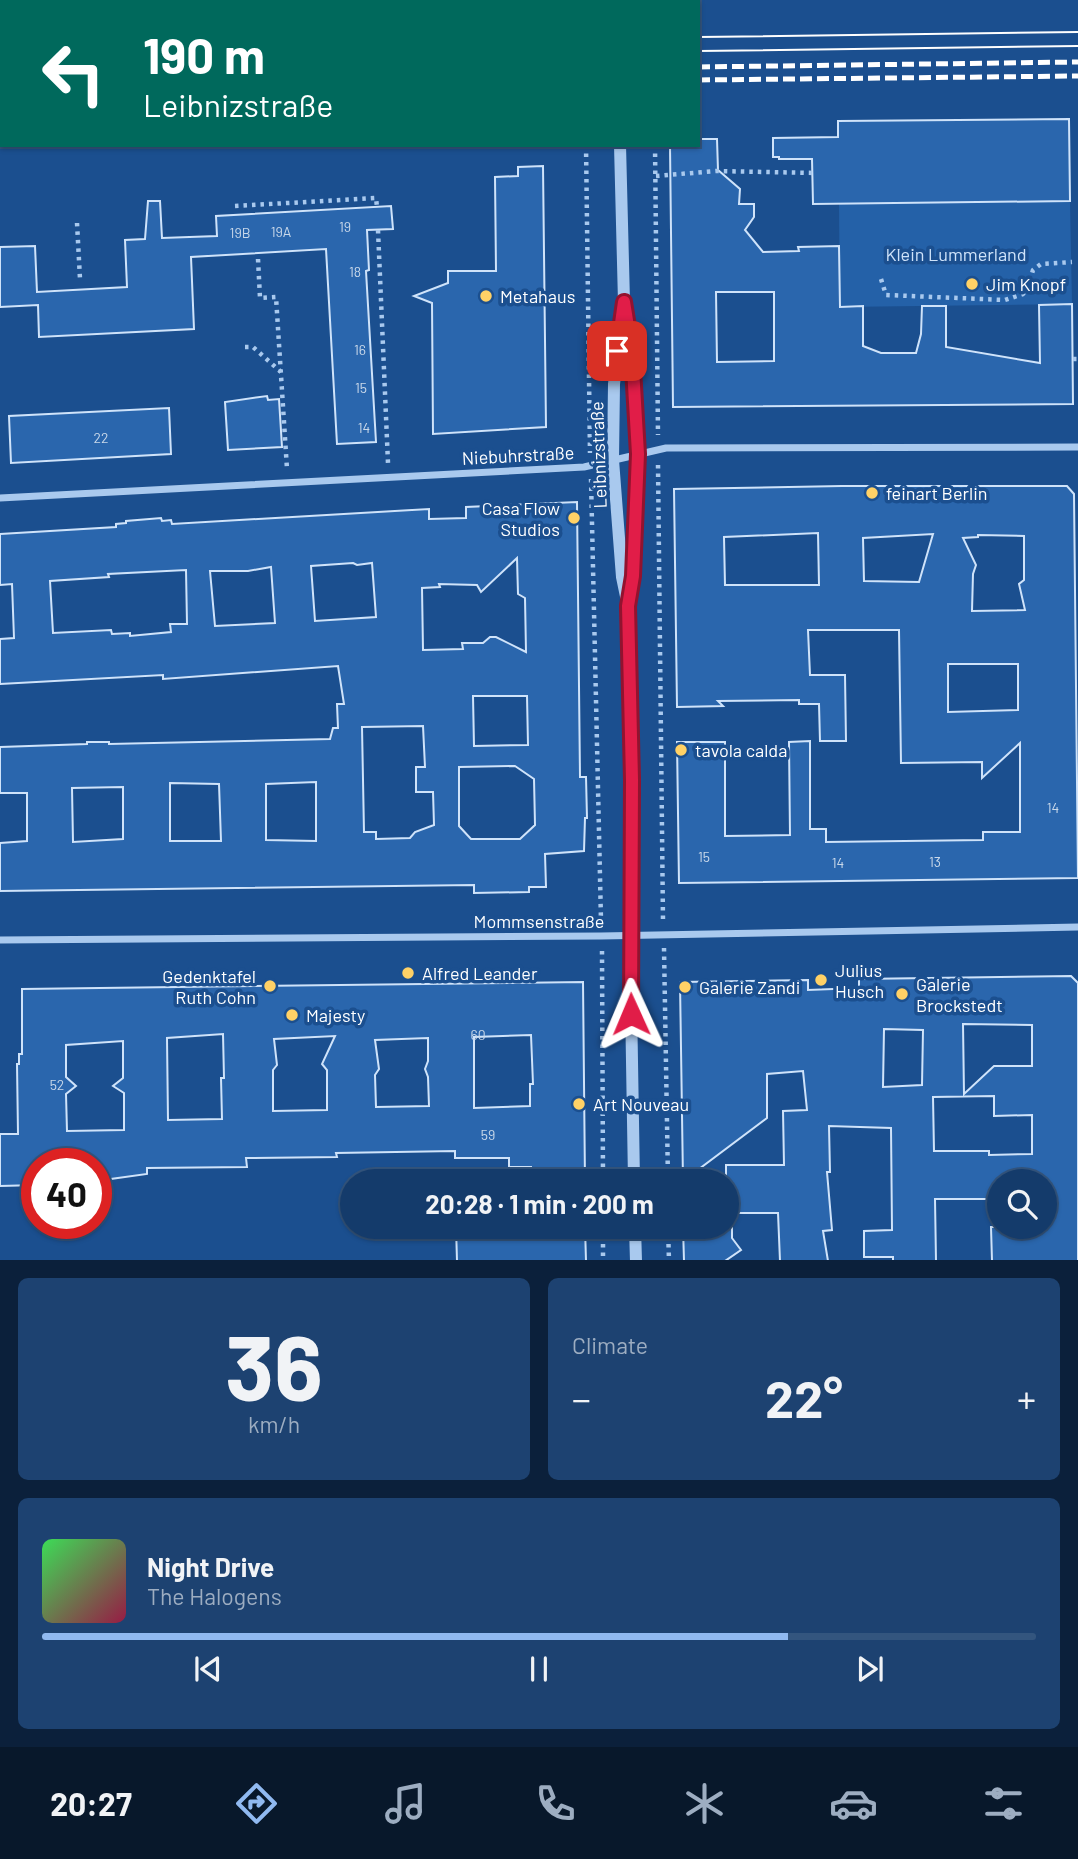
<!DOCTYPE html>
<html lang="en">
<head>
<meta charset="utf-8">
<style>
	:root { --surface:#143b6b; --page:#1d4271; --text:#f1f3f6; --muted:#9dadc1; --line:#33557e; --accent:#90b9f0 }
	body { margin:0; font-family:Barlow,sans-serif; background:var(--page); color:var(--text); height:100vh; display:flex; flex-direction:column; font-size:26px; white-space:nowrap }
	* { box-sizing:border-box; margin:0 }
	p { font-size:23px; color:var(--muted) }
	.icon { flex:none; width:38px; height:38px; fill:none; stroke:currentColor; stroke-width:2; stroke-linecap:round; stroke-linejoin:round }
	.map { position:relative; height:1260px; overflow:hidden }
	.side { display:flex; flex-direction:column; gap:18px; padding:18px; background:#0b203b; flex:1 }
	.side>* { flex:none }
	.banner { position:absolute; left:0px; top:0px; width:700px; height:147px; box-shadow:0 2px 5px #0004,0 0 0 2px var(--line); background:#00695c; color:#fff; overflow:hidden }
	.tools { position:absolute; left:987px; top:1169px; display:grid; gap:14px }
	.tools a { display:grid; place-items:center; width:70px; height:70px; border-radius:50%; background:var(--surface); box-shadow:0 2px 5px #0004,0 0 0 2px var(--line); font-size:35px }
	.speed { position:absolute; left:21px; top:1148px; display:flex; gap:14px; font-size:35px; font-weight:700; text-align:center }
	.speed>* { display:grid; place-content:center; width:91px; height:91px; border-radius:50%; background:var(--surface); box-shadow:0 2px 5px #0004,0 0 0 2px var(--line); line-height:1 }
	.speed .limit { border:10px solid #d22; background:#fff; color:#111 }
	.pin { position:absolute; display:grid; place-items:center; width:60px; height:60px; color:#fff; margin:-30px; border-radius:14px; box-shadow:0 4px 10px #0006 }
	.me { position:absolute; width:77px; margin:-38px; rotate:359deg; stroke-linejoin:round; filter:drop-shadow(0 0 5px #0008) }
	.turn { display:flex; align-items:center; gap:24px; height:147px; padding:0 28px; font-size:32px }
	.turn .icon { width:91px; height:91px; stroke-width:2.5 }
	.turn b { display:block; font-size:49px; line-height:60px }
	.big { font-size:52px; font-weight:700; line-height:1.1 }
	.side .widget { flex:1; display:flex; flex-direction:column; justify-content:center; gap:10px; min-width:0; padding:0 24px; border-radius:10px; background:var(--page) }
	.side .dial { align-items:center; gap:0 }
	.dial b { font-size:91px; line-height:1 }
	.song { display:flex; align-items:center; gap:21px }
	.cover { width:84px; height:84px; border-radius:10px; background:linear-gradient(135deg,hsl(130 70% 55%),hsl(340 70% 35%)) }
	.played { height:7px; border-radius:4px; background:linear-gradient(90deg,var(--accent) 75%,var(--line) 75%) }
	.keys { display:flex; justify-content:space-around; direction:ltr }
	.heat { display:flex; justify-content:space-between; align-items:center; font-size:38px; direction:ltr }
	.side .tiles { flex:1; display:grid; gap:18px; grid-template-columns:1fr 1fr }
	.widget:last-child { grid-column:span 2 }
	.trip { position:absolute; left:340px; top:1169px; width:399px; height:70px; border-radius:35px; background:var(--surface); box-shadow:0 2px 5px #0004,0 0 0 2px var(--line); font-weight:700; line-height:70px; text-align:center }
	.menu { display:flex; height:112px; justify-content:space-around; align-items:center; background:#08182b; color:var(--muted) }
	.menu .icon { width:49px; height:49px }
	.menu .current { color:var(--accent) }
	.menu b { font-size:32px; color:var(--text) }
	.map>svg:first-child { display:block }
	.green { fill:#2461a8 }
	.building { fill:#2a66ad; stroke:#cfe3fa; stroke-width:2; fill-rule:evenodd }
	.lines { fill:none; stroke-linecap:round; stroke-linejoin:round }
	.path { stroke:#a9c9ee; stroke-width:4.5; stroke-dasharray:3.5 5; stroke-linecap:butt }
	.minor { stroke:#a9c9ee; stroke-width:7 }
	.tertiary { stroke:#a9c9ee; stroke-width:12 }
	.tram { stroke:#fff; stroke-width:2 }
	.rail { stroke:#fff; stroke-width:5; stroke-dasharray:12 5; stroke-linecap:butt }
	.route-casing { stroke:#92132f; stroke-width:18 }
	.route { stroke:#e11d48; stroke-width:12 }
	.poi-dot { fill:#ffd166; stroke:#1b4f8f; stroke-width:2.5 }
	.labels { text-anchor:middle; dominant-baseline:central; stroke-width:7; stroke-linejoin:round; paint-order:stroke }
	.number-label { font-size:14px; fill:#cad9ea }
	.park-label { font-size:18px; fill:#cfe3fa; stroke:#1b4f8f }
	.poi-label { font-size:18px; fill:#fff; stroke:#1b4f8f; text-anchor:start }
	.street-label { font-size:18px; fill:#fff; stroke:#1b4f8f }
</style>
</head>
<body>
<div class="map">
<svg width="1078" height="1261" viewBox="0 0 1078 1261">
	<rect width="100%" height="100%" fill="#1b4f8f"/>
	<!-- green -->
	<path class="green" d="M1070 201 1072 304 840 307 839 203Z"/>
	<!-- building -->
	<g class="building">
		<path d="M1069 119 1070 201 813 204 812 159H779V157H773V138L838 137V121Z"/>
		<path d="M698 139H717L718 170 740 189 739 204H754V217L745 230 763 252 799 251 798 247 839 246 840 307 863 306V346L881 353H916L921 334 922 306H946V347L1040 363 1039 305 1072 304 1073 404 673 407 670 145H698ZM716 292H774V361L717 362Z"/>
		<path d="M543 166 546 427 433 434 432 303 414 296 448 283V271H496L495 177 518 176V167Z"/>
		<path d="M148 201H160L162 238 217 236 216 216 391 206 393 229 367 230 369 270 366 271 376 442 337 444 326 249 191 257 194 329 39 337 38 305 0 307V247L35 246 37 292 127 287 125 240 145 239Z"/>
		<path d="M267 396 268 400 279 399 282 447 228 450 225 402Z"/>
		<path d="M169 408 171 454 11 463 9 416Z"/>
		<path d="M842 486H1067L1074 494 1078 878 679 883 677 742H725V836L790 835 789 742 810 741V829H826V842L983 840V832H1020V743L982 778V762L901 763 899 630H808L810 675H845L846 741H820L819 704H799V700L718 701 723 706 677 707 674 489ZM818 533 819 585H725L724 537ZM933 534 919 582 864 581 863 538ZM978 535 1024 536V580L1019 584 1025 610 972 611 973 574 976 565 963 538 978 537ZM948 664H1018V710L948 712Z"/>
		<path d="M577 502 580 777H586L587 818H585L584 851 545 854 546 887H529V892L474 893V885L0 891V843L27 841V793H0V747L87 744V742H109V744L330 739 333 728H338L337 704H344L338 666 163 679V675L0 684V639L14 638 12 584 0 585V534L116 527V524L126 523V521L161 518 162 521 171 520 172 524 429 509V519L466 518V507ZM517 558 518 594 525 598 526 652 496 637H490L483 643H462L463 649 423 650 422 588 440 587 439 584 477 585 481 592ZM353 563 357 565 372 563 376 617 315 621 311 566ZM271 567 275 623 215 626 210 571H248ZM186 570 187 624H170L171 632 130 636V633L112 634 111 630 53 633 50 581 109 577 108 574ZM473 696H527L528 745 474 746ZM423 726 425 767H416V792H433L434 825 415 832 410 838 376 839V832H364L362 727ZM515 766 534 779 535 825 520 839H471L459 826V767ZM316 782V841L266 840V784ZM170 783 219 784 221 841H170ZM123 787V839L73 842 72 788Z"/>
		<path d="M1071 976 1078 983V1261H992L991 1227H1045V1181H999V1199H935L936 1261H893V1257H864V1231L892 1230 891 1128 829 1126 830 1172H827L832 1230 823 1231 828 1261H780L778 1213H726V1165H784L783 1111 807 1110 803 1071 767 1074V1118L683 1181 680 982 808 980V990L859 988V979ZM963 1024 1032 1025V1066H994L964 1094ZM884 1029 923 1030 922 1085 883 1087ZM994 1096V1116L1032 1115V1154L989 1155V1151H934L933 1097Z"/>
		<path d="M583 982 585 1181H531V1167H509V1158H455V1151L336 1153 337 1157 246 1158 247 1167 147 1168V1174L96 1181V1164H37V1185L0 1186V1134H18L17 1064H19V1054H22V989ZM223 1034 224 1078H221L222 1119 168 1120 167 1038ZM531 1035 533 1084H530V1106L474 1108V1037ZM335 1036 322 1064 327 1070V1110L273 1111V1070L277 1065 274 1039ZM428 1038V1061L425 1069 428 1077 429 1106 376 1107 375 1075 379 1069 375 1040ZM123 1041V1078L113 1086 124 1093V1130L67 1131 66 1094 76 1086 66 1077V1045Z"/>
		<path d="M456 1227H585L586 1261H457Z"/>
		<path d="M683 1227H732V1238L741 1250 725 1261H684Z"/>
	</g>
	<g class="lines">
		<!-- path -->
		<g class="path">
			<path d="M584 0V2"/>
			<path d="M652 2V0"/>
			<path d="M586 145 590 453"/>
			<path d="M655 145 658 435"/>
			<path d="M656 176 716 171 815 173"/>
			<path d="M235 206 376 198 377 207"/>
			<path d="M77 223 80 279"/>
			<path d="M378 230 388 463"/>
			<path d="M258 259 260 298 276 297 287 469"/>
			<path d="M881 279 886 295 1005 300 1023 294 1028 287 1033 270 1041 264 1072 262"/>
			<path d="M245 347H253L281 372"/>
			<path d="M1073 359H1078"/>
			<path d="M658 465 663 921"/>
			<path d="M591 479 601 921"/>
			<path d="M664 948 668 1181"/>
			<path d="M602 951 603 1181"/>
			<path d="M603 1227V1261"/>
			<path d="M668 1227 669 1261"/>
		</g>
		<!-- minor -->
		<g class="minor">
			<path d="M0 498 584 467 666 448 1078 447"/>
			<path d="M0 940 601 936 1078 927"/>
		</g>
		<!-- tertiary -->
		<g class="tertiary">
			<path d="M618 0V2"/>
			<path d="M620 145 624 302 632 351 637 454 633 576 629 599"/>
			<path d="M624 302 614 384 613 460 622 577 628 606 632 780 631 1002 634 1181"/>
			<path d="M635 1227 636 1261"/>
		</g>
		<!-- tram -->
		<g class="tram">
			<path d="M698 37 1078 32"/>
			<path d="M0 51H2"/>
			<path d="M698 51 1078 46"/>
			<path d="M0 65H2"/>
		</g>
		<!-- rail -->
		<g class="rail">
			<path d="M698 67 1078 62"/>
			<path d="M698 80 1078 76"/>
			<path d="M0 83H2"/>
			<path d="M0 97H2"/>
		</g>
	</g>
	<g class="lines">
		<defs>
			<path id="route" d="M617 351 624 302 632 351 638 454 633 576 628 606 632 780 631 1014"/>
		</defs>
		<!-- route casing -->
		<use href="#route" class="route-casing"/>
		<!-- route -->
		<use href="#route" class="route"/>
	</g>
	<!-- markers -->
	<g class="poi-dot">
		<circle cx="972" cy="284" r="7"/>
		<circle cx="486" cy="296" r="7"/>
		<circle cx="872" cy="493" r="7"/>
		<circle cx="574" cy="518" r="7"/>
		<circle cx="681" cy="750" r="7"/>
		<circle cx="408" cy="973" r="7"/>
		<circle cx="821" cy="980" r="7"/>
		<circle cx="270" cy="986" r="7"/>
		<circle cx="685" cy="987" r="7"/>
		<circle cx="902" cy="994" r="7"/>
		<circle cx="292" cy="1015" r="7"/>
		<circle cx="579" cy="1104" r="7"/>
	</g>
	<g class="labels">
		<!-- number labels -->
		<g class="number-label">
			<text x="345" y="226">19</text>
			<text x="281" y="231">19A</text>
			<text x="240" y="232">19B</text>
			<text x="355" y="271">18</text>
			<text x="360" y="349">16</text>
			<text x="361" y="387">15</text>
			<text x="364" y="427">14</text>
			<text x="101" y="437">22</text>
			<text x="1053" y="807">14</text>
			<text x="704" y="856">15</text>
			<text x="935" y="861">13</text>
			<text x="838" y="862">14</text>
			<text x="478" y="1034">60</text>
			<text x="57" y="1084">52</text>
			<text x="488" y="1134">59</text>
		</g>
		<!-- park labels -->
		<g class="park-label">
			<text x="956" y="254">Klein Lummerland</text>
		</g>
		<!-- poi labels -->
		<g class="poi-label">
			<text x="986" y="284">Jim Knopf</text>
			<text x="500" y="296">Metahaus</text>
			<text x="886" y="493">feinart Berlin</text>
			<text x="560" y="508" text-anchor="end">Casa Flow<tspan x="560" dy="21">Studios</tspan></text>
			<text x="695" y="750">tavola calda</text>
			<text x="835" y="970">Julius<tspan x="835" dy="21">Husch</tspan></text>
			<text x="422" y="973">Alfred Leander</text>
			<text x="256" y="976" text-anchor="end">Gedenktafel<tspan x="256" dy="21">Ruth Cohn</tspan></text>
			<text x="916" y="984">Galerie<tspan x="916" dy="21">Brockstedt</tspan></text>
			<text x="699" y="987">Galerie Zandi</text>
			<text x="306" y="1015">Majesty</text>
			<text x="593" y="1104">Art Nouveau</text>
		</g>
		<!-- street labels -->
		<g class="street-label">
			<text transform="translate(518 455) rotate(-3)">Niebuhrstraße</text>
			<text transform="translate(598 455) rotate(-92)">Leibnizstraße</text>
			<text x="539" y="921">Mommsenstraße</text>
		</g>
	</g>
</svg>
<div class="tools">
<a><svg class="icon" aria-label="search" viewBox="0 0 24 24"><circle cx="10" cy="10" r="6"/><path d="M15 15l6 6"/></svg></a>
</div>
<div class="speed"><div class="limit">40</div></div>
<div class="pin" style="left:617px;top:351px;background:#d93025"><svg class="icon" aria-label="arrive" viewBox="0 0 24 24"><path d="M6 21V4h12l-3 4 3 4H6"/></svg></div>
<svg class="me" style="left:631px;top:1014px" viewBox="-20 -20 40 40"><path d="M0-17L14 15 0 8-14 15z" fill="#e11d48" stroke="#fff" stroke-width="4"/></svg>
<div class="trip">20:28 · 1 min · 200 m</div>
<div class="banner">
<div class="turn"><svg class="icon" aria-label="left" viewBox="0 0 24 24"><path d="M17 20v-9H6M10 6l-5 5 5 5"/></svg><div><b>190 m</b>Leibnizstraße</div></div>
</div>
</div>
<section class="side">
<div class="tiles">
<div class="widget dial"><b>36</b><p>km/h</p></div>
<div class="widget"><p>Climate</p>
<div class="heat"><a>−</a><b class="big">22°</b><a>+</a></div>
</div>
<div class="widget">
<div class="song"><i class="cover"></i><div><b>Night Drive</b><p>The Halogens</p></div></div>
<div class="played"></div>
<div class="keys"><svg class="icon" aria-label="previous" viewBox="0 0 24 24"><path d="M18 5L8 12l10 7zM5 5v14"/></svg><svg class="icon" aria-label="pause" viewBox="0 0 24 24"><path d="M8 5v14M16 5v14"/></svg><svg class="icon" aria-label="next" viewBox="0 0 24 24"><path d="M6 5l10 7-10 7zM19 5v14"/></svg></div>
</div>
</div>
</section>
<nav class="menu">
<b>20:27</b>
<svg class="icon current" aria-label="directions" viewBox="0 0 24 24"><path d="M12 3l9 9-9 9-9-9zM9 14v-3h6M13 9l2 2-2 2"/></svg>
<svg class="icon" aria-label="music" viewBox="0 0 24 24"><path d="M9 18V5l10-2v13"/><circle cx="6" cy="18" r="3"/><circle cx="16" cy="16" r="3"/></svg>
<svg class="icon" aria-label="phone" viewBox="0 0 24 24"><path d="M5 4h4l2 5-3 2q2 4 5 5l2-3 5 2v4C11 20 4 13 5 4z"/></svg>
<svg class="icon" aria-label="climate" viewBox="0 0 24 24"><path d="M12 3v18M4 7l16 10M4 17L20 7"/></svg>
<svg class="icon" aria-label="car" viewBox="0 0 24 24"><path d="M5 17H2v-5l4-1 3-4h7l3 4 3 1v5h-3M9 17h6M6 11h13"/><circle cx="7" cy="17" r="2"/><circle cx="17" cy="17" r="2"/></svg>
<svg class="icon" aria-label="filters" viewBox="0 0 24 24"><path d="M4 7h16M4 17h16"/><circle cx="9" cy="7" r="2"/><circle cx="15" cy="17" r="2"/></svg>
</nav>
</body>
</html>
